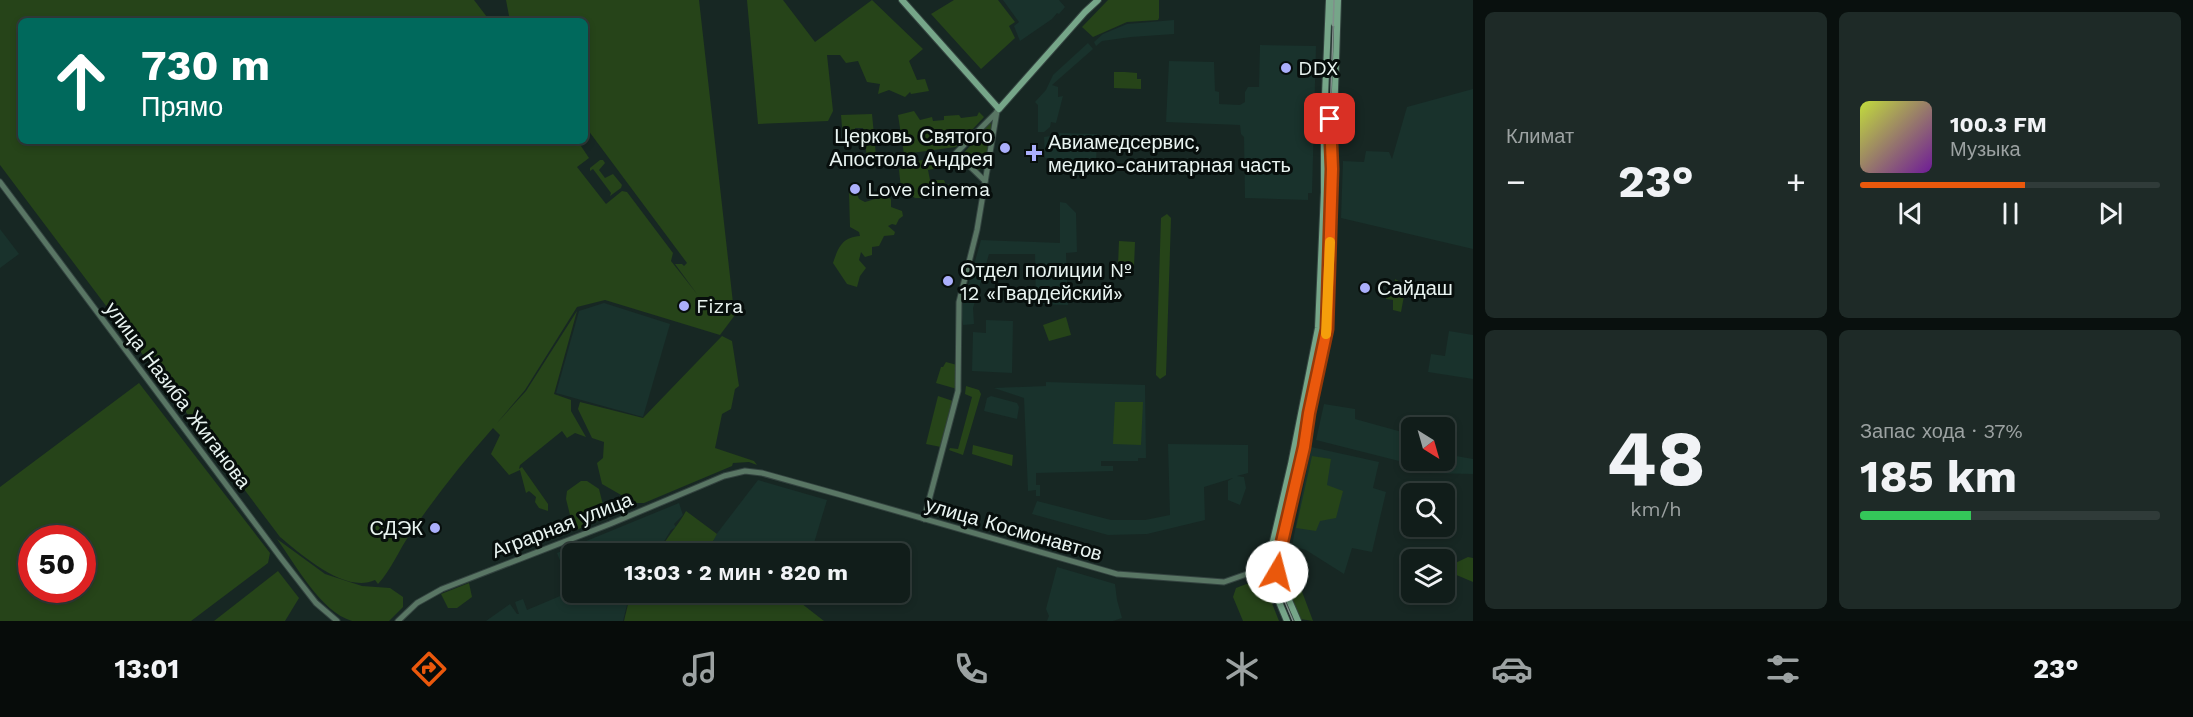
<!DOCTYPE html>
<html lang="ru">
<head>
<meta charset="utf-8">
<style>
	:root { --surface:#111d1a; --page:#1e2a27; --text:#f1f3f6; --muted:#9ca2a2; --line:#303b39; --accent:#ea580c }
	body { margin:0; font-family:"Work Sans",sans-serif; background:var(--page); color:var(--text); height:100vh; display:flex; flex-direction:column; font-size:22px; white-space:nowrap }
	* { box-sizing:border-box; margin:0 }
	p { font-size:20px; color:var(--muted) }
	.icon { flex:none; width:33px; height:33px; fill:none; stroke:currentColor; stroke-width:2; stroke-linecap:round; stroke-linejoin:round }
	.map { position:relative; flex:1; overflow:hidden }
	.panel { display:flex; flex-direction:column; gap:12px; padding:12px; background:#09100e; width:720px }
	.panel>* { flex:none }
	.guide { position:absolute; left:18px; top:18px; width:570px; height:126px; border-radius:9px; box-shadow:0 3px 9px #0003,0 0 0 2px var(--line); background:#00695c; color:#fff; overflow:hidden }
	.needle { width:39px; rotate:143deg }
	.buttons { position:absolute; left:1401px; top:417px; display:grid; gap:12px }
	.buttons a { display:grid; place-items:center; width:54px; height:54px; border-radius:9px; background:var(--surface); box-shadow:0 3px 9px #0003,0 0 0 2px var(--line); font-size:30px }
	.speed { position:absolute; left:18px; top:525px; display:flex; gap:12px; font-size:30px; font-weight:700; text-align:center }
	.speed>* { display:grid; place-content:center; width:78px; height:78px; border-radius:50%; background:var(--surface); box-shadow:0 3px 9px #0003,0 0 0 2px var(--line); line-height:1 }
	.speed .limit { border:9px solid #d22; background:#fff; color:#111 }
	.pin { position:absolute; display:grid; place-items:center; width:51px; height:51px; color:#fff; margin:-26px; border-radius:12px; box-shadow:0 3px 9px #0006 }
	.me { position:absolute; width:66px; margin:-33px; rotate:8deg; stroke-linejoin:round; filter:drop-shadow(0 0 4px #0008) }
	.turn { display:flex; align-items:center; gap:21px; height:126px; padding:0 24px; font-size:27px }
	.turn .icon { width:78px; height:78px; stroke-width:2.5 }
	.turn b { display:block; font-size:42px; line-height:51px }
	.big { font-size:45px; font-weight:700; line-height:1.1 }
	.panel .card { flex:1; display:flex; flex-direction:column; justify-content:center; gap:9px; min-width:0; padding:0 21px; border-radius:9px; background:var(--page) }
	.panel .dial { align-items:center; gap:0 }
	.dial b { font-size:78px; line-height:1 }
	.song { display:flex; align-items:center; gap:18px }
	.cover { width:72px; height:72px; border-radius:9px; background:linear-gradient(135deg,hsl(70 70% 55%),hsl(280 70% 35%)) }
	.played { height:6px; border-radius:3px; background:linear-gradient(90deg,var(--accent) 55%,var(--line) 55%) }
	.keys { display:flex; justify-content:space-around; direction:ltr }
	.heat { display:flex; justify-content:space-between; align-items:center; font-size:33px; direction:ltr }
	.charge { height:9px; border-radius:4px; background:linear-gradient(90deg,#34c759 37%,var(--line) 0) }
	.panel .tiles { flex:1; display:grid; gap:12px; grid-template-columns:repeat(2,1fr) }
	.trip { position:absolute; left:562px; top:543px; width:348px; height:60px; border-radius:9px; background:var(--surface); box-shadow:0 3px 9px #0003,0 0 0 2px var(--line); font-weight:700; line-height:60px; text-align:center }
	.tabs { display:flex; height:96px; justify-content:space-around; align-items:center; background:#070c0a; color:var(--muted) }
	.tabs .icon { width:42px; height:42px }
	.tabs .on { color:var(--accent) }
	.tabs b { font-size:27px; color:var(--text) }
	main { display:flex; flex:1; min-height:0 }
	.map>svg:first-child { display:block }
	.built { fill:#19322c }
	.green { fill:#264419; fill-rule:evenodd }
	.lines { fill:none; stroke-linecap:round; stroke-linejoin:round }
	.tertiary-casing { stroke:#344440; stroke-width:7 }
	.secondary-casing { stroke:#344440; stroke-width:8 }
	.tertiary { stroke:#597664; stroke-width:5 }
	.secondary { stroke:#76a689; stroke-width:6 }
	.tram { stroke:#818f8b; stroke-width:1.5 }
	.route-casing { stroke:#983908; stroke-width:15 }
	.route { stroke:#ea580c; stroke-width:10 }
	.slow { stroke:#f59e0b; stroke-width:10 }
	.poi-dot { fill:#abaffb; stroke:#070e0c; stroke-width:2 }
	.labels { text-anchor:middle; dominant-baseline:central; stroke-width:6; stroke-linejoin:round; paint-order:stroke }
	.poi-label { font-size:20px; fill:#e9f4f1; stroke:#070e0c; text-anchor:start }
	.street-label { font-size:20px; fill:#e9f4f1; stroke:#070e0c }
</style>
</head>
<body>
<main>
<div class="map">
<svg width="1473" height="621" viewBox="0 0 1473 621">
	<rect width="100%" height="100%" fill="#172723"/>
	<!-- built -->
	<g class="built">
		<path d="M1003 0H1059L1065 7 1059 14 1057 13 1052 19 1020 41 1014 26 1019 22Z"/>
		<path d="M1174 20V34L1131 37 1102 41 1096 46 1094 42 1103 34 1127 24Z"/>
		<path d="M1088 43 1093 49 1052 85 1058 87V97L1063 96 1056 123 1051 122 1050 127 1044 132H1038V105L1035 102 1046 90 1053 75Z"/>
		<path d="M1260 45 1316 46 1312 193H1308V200L1245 198 1244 137 1241 134 1240 125 1166 122 1169 61 1214 62 1215 91 1219 92V104L1240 105 1245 102V92L1248 87H1259Z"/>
		<path d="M1473 89V249L1341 218 1343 161 1364 162 1366 151 1389 152 1392 159 1407 107Z"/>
		<path d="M1054 133 1097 134 1096 167 1055 166 1054 158H1045L1044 137 1050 136Z"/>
		<path d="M1060 202 1066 203 1076 213 1077 252 1066 253 1068 305 1036 304 1035 254H989L973 308 974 324 963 325 961 311 981 240 1060 243Z"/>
		<path d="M0 229 19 254 0 268Z"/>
		<path d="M604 303 670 324 643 417 556 393 579 311Z"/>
		<path d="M986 320 1013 321 1012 373 972 371 973 332 986 333Z"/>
		<path d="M1449 331 1473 335V379L1428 372 1431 354 1445 356Z"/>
		<path d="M1046 382 1145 385 1146 458H1138V461H1101V466H1113V471L1036 473V485H1040V496H1036V490L1028 491 1024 398 994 388 1046 386Z"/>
		<path d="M991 396 1017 403 1019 407 1017 419 984 411 987 398Z"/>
		<path d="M1324 404 1355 409V419L1402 432 1399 461 1316 440Z"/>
		<path d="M1168 444 1248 445V473L1237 476 1244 477 1246 488 1240 505 1228 500V481L1233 478 1204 487 1205 520 1147 534 1108 535 1032 514 1037 501 1111 520H1145L1170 515Z"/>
		<path d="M1311 447 1379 462 1373 488 1386 492 1372 552 1352 548 1344 574 1306 550 1292 546Z"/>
		<path d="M1445 454 1473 459V474L1428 473 1421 471 1423 461 1444 460Z"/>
		<path d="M758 480 827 500 811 553H731L712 540Z"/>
		<path d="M679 503 683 515 674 524 676 527 671 530 657 553 573 554V592L630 593 623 621H486L510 604 517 614H519L515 602 523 599 527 610 572 591 557 553Z"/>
		<path d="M1057 567 1115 584 1117 600 1122 618 1113 621H1047L1049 616 1046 609Z"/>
	</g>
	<!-- green -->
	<g class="green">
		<path d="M0 0H474L490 21H21V141H573L576 145 579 143 589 158 577 167 606 204 622 191 627 192 673 253 671 261 697 294 675 264H682L684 266 687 263 585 126V21H510L506 0H699L733 303 738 311 720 335 605 300 577 307 525 390 497 423 526 391 577 311 554 394 571 400V411L586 437 575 433 567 438 562 431 520 465 519 469 522 467 548 504V511L539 508 535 502 536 497 529 491 526 493 520 470 509 475 491 454 500 435 493 428C463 462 435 497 410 534 399 550 391 570 378 584L375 580C345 594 302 555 280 537L0 165Z"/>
		<path d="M747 0H783L815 42 872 0 923 49 909 61 917 80 925 79 929 91 911 94 910 92 905 97 889 90 878 94 880 84 867 82 858 61 846 63 840 55H827L833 111 828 121 758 124Z"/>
		<path d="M954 0H998L1015 22 1009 26 1015 38 981 69 931 14Z"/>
		<path d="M1108 0H1159V18L1158 20 1127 22 1093 37 1082 27Z"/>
		<path d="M1114 72H1125V80V72L1137 73V79H1141V89L1114 88Z"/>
		<path d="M914 111 920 120 932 117 933 121 944 120V116L959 115 961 118 977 116 979 112 984 117 956 147 904 154 898 115Z"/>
		<path d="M872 114 876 156 867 158 863 128H855V139H843L841 115Z"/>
		<path d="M990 123 992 125 984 167 977 171 962 155Z"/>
		<path d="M600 160H603L605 163 599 170 605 178 613 174 622 185 621 188 610 196 611 193 593 169 590 171V168Z"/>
		<path d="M924 160 927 163 939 162V168L928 170 930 180H944L946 185 952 184V193L932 191 930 198H915L901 188 899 170 904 162Z"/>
		<path d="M851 189 856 191 859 199 865 202 885 196 891 199V207L902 211 903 216 899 219 896 225 892 224 888 226 895 232 894 235 884 236 879 246 872 247V255L865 257 861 252 859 260 866 268 860 276 857 287 847 284 833 263C838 248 842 237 860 236L859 232 850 227 849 192Z"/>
		<path d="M1167 214 1171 218 1166 375 1160 379 1156 375 1161 218Z"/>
		<path d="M1119 241 1135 242 1134 267 1118 266Z"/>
		<path d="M1395 279 1406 285 1401 312 1393 310V300L1386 299 1387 290 1394 288Z"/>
		<path d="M1066 317 1071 335 1049 341 1043 325Z"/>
		<path d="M722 336 732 341 739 386 735 389 731 409 722 414 715 448 754 461 757 465 749 462 733 463 732 466 644 503H635L602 484 597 463 603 458 604 442 592 438 578 409 580 402 643 418Z"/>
		<path d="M946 362 957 365V389L936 383 941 367H943Z"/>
		<path d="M139 383 270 553 268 563 191 621H0V487ZM32 538H82V590H32Z"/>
		<path d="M966 386 979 390 981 394 963 455 949 450 950 448 958 449 972 397 965 394Z"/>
		<path d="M938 396 953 401 941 447 926 444Z"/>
		<path d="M1115 402H1143L1141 445 1113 444Z"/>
		<path d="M973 445 1013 455 1012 466 972 454Z"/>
		<path d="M1312 456 1331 459 1327 485 1343 491 1336 518 1320 521 1316 531 1296 528Z"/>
		<path d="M581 481H587L599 489 606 517 574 531 566 499 567 491Z"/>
		<path d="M686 511 717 534 713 541 731 553H659C666 537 678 526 686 511Z"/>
		<path d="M277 539 325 574 362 586 390 588 403 597V607L389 621C378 621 362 621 352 621 321 612 295 564 277 539Z"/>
		<path d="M1286 549 1289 550V557L1313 621 1300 619C1291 595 1277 575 1286 549Z"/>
		<path d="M1468 557 1473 558V582L1447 571 1449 566Z"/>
		<path d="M278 571 299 598 285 621H214Z"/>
		<path d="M1262 578 1279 621H1243L1233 597 1236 588Z"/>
		<path d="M469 583 472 597 457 608H448L441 594Z"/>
		<path d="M631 592 788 593 824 621H624Z"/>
	</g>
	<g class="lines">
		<defs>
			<g id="tertiary">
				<path d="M985 181 956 153 997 112"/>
				<path d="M0 182 281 558 316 603 337 621"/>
				<path d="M924 519 958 391 959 302 977 230 997 111"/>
				<path d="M398 621 417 603 442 589 610 524 724 476 745 471 762 473 841 495 1117 574 1224 582 1267 567 1277 566"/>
			</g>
			<g id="secondary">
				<path d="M902 0 999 109 1085 12 1098 0"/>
				<path d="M1333 0 1334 23"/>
				<path d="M1327 130 1328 101"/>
				<path d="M1298 455 1303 420"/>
				<path d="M1287 621 1269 578 1267 567 1291 464 1318 328 1324 192V119L1329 0"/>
				<path d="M1298 621 1279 577 1277 566 1327 329 1338 0"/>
			</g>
		</defs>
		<!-- tertiary casing -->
		<use href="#tertiary" class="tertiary-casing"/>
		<!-- secondary casing -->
		<use href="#secondary" class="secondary-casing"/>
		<!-- tertiary -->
		<use href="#tertiary" class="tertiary"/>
		<!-- secondary -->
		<use href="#secondary" class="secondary"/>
		<!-- tram -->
		<path class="tram" d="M1293 621 1275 578 1273 560 1302 436 1323 328 1334 0"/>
	</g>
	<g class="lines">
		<defs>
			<path id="route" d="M1277 572 1282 542 1304 447 1309 413 1327 329 1332 169 1330 119"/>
		</defs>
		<!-- route casing -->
		<use href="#route" class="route-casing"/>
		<!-- route -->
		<use href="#route" class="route"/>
		<!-- slow -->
		<path class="slow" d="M1326 334 1330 242"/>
	</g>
	<!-- markers -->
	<g class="poi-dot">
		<circle cx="1286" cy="68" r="6"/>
		<circle cx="1005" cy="148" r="6"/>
		<path d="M1031 144h6v6h6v6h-6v6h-6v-6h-6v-6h6z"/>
		<circle cx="855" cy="189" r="6"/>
		<circle cx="948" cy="281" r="6"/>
		<circle cx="1365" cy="288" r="6"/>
		<circle cx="684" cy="306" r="6"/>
		<circle cx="435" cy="528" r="6"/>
	</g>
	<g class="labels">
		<!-- poi labels -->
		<g class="poi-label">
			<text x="1298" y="68">DDX</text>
			<text x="993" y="136" text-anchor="end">Церковь Святого<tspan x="993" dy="23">Апостола Андрея</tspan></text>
			<text x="1048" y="142">Авиамедсервис,<tspan x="1048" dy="23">медико-санитарная часть</tspan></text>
			<text x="867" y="189">Love cinema</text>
			<text x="960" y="270">Отдел полиции №<tspan x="960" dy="23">12 «Гвардейский»</tspan></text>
			<text x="1377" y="288">Сайдаш</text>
			<text x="696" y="306">Fizra</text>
			<text x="423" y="528" text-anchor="end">СДЭК</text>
		</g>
		<!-- street labels -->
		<g class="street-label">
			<text transform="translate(178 395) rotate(53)">улица Назиба Жиганова</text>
			<text transform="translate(562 525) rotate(-21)">Аграрная улица</text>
			<text transform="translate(1014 529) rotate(16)">улица Космонавтов</text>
		</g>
	</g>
</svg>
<div class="buttons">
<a><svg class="needle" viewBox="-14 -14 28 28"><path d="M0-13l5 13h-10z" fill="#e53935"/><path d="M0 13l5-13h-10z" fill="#9ca2a2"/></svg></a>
<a><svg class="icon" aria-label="search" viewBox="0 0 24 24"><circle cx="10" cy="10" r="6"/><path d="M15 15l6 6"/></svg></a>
<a><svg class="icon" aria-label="layers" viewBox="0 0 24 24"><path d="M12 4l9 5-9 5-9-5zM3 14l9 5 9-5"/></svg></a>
</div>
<div class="speed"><div class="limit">50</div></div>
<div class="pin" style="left:1330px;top:119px;background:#d93025"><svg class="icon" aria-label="arrive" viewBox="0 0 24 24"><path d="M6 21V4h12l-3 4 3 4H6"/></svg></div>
<svg class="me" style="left:1277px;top:572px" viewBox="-20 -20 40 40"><circle r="19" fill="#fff"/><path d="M0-13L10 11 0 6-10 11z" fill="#ea580c"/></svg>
<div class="trip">13:03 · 2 мин · 820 m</div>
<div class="guide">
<div class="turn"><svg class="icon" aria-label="ahead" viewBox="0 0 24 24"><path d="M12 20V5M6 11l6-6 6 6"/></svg><div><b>730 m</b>Прямо</div></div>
</div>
</div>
<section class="panel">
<div class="tiles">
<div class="card"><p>Климат</p>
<div class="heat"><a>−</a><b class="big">23°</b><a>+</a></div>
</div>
<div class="card">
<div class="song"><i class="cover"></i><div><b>100.3 FM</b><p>Музыка</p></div></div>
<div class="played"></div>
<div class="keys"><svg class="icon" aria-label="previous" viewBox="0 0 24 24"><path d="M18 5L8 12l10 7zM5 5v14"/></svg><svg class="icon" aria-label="pause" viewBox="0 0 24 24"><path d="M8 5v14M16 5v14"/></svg><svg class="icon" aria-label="next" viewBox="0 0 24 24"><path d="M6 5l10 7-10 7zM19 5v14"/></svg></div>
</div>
<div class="card dial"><b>48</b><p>km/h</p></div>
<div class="card"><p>Запас хода · 37%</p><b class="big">185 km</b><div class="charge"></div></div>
</div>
</section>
</main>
<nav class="tabs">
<b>13:01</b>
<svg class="icon on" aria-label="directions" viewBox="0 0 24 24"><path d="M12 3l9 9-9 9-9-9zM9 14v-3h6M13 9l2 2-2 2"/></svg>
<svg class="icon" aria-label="music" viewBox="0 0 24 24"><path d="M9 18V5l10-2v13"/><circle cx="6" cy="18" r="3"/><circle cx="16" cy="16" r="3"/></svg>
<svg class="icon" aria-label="phone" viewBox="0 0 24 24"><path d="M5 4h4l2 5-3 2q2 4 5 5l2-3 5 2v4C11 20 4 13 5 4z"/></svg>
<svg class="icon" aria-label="climate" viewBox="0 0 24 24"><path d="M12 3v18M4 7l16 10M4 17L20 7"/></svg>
<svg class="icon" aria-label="car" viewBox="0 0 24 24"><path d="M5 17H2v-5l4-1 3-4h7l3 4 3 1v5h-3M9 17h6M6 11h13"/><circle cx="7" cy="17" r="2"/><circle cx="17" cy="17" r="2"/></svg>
<svg class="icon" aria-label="filters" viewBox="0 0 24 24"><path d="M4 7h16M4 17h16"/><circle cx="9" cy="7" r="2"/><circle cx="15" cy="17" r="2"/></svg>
<b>23°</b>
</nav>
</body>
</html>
